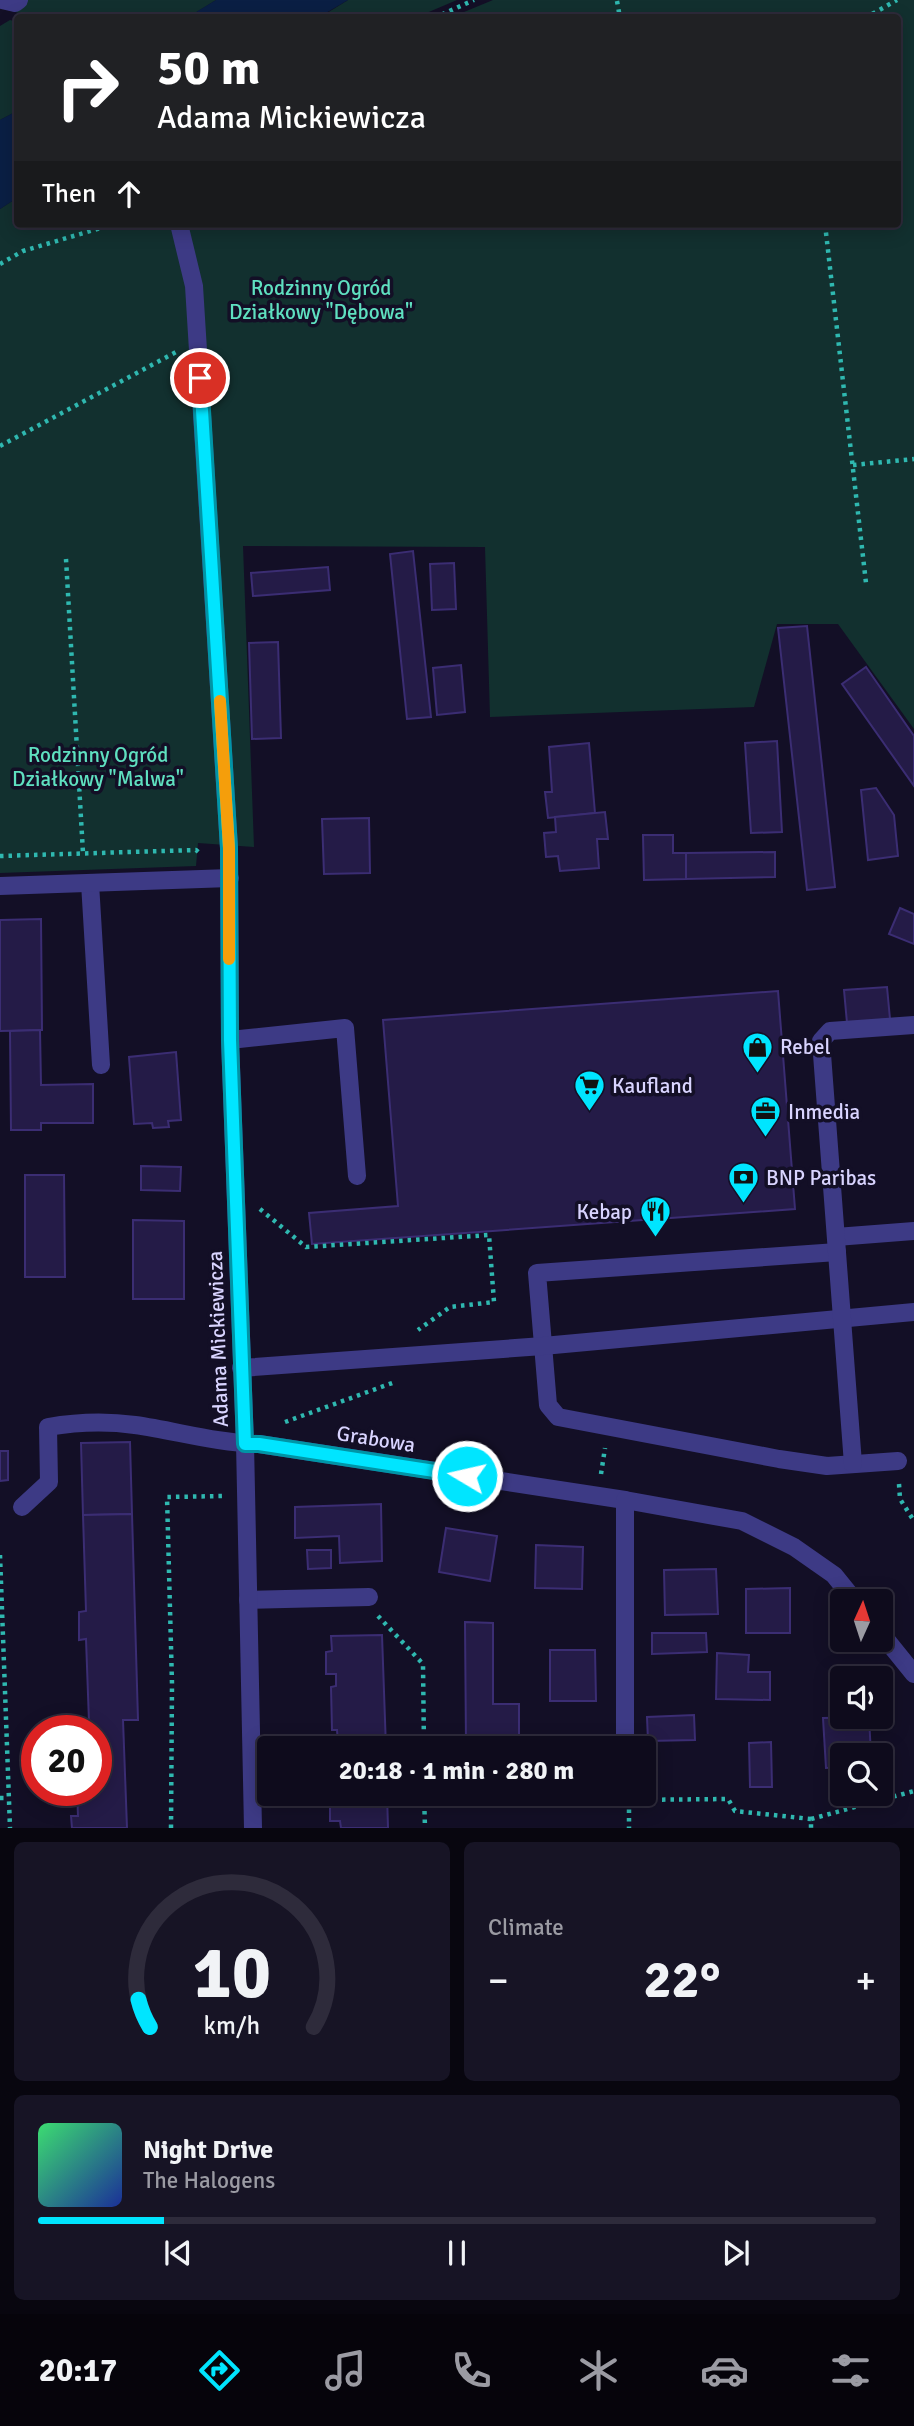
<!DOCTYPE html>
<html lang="en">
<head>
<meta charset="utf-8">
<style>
	:root { --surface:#0e0b1c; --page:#171425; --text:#f1f3f6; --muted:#9b9ba3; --line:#2e2b3b; --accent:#00e5ff }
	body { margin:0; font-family:Signika,sans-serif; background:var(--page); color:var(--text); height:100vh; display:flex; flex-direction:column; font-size:26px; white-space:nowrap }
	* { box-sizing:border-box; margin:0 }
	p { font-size:23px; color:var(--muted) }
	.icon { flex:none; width:38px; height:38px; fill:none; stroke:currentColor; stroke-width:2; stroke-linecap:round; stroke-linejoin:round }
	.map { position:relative; height:1828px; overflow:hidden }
	.panel { display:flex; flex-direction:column; gap:14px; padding:14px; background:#08060f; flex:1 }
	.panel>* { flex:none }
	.guide { position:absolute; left:14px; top:14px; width:887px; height:214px; border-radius:7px; box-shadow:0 4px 18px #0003,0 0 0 2px var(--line); background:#202124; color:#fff; overflow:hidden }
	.needle { width:46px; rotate:3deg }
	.tools { position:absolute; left:830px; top:1589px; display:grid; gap:14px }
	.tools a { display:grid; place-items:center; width:63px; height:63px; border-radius:7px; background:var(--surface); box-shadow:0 4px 18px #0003,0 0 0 2px var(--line); font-size:35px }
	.speed { position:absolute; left:21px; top:1715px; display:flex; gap:14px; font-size:35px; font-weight:700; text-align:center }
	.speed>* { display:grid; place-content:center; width:91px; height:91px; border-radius:50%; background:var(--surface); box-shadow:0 4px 18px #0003,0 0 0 2px var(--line); line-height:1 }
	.speed .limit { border:10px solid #d22; background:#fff; color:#111 }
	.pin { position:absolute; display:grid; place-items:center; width:60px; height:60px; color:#fff; margin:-30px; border:4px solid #fff; border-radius:50%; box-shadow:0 2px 7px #0007 }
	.me { position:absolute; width:77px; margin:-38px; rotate:279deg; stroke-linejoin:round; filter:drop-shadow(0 0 5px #0008) }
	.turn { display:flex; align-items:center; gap:24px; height:147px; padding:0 28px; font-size:32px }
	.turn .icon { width:91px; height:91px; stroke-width:2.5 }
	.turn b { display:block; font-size:49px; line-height:60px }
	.then { display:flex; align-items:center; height:66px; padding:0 28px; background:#0003; gap:14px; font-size:26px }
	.big { font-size:52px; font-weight:700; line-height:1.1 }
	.panel .card { flex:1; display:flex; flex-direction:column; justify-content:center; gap:10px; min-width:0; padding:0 24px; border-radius:10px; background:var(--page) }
	.panel .dial { align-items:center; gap:0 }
	.dial svg { height:182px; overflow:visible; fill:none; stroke:var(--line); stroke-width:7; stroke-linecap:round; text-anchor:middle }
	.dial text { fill:var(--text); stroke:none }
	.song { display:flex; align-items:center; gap:21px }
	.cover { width:84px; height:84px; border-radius:10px; background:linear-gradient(135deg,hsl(140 70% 55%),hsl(230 70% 35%)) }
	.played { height:7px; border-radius:4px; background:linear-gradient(90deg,var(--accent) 15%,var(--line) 15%) }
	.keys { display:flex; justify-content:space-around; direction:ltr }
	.heat { display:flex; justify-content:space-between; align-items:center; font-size:38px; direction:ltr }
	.panel .tiles { flex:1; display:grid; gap:14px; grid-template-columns:1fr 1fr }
	.card:last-child { grid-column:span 2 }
	.trip { position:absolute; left:257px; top:1736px; width:399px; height:70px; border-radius:7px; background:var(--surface); box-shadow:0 4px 18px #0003,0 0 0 2px var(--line); font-weight:700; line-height:70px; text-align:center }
	.menu { display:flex; height:112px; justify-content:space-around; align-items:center; background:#06040b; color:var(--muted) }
	.menu .icon { width:49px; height:49px }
	.menu .on { color:var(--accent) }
	.menu b { font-size:32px; color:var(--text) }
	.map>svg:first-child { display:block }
	.green { fill:#12302f }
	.water { fill:#0a1f44 }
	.building { fill:#241b47; stroke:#3b2d73; stroke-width:2 }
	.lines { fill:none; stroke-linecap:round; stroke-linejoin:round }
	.path { stroke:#2fb8b0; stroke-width:4.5; stroke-dasharray:3.5 5; stroke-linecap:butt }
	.lane { stroke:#3d3a85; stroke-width:18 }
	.street { stroke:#3d3a85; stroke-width:18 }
	.route-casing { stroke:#0095a6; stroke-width:18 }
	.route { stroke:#00e5ff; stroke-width:12 }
	.slow { stroke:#f59e0b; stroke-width:12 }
	.labels { text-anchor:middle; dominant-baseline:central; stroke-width:7; stroke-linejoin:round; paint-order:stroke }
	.park-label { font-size:21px; fill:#5fe0c0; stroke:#130f26 }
	.poi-label { font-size:21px; fill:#d9d4ff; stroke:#130f26; text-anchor:start }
	.street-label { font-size:21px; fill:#d9d4ff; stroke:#130f26 }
</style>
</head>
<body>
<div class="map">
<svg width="914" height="1828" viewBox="0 0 914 1828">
	<rect width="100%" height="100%" fill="#130f26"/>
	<!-- green -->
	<g class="green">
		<path d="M0 0H216L187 18 34 17 0 8Z"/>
		<path d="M348 0H457L417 17 319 18Z"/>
		<path d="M493 0H914V729L838 624H777L754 707 490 717 485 547 243 546 254 847 198 843 196 866 0 873V209L17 198 18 224H898V18L452 17Z"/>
		<path d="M10 20 17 22V111L0 120V26Z"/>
		<path d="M466 1794H565V1801L466 1802Z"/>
	</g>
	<!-- water -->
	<g class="water">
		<path d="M216 0H348L319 17H188Z"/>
		<path d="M17 111V198L0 209V120Z"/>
	</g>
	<!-- building -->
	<g class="building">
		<path d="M413 551 431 717 407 719 390 554Z"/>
		<path d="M454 563 456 609 432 610 430 564Z"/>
		<path d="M328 567 330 590 253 596 251 573Z"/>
		<path d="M807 626 835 887 807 890 778 628Z"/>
		<path d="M278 642 281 738 252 739 249 643Z"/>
		<path d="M461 665 465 712 437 715 433 668Z"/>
		<path d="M866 667 914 736V786L842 684Z"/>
		<path d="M777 741 782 832 751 833 745 743Z"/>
		<path d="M589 743 595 813 548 818 545 792H552L549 747Z"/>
		<path d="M876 788 894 815 898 856 868 860 861 790Z"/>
		<path d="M605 812 608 839H597L599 868 560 871 558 856 546 857 544 833 556 832 555 817Z"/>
		<path d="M369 818 370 873 324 874 322 819Z"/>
		<path d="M643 835H673V853H686V879L644 880Z"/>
		<path d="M775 852V877L686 879V853Z"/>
		<path d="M900 908 914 914V944L889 934Z"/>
		<path d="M41 919 42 1030 0 1031V920Z"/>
		<path d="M887 987 890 1019 847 1023 844 990Z"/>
		<path d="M778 991 795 1209 312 1244 309 1213 398 1206 383 1020Z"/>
		<path d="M40 1030 41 1085 93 1084V1123H41V1130H11L10 1031Z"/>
		<path d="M176 1052 181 1120 168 1121 169 1127 153 1128 152 1123 134 1124 129 1057Z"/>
		<path d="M141 1166 181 1167 180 1191 141 1190Z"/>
		<path d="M25 1175H64L65 1277H25Z"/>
		<path d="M133 1220 184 1221V1299H133Z"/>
		<path d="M130 1442 132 1514 83 1515 81 1443Z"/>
		<path d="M0 1451H8V1480L0 1481Z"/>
		<path d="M381 1504 382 1561 340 1563 339 1536 295 1538V1507Z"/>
		<path d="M132 1514 138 1720H123L127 1828H72L71 1816H78L77 1790H96V1731H75V1722H89L86 1639 79 1640V1612L86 1611 83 1515Z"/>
		<path d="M446 1528 497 1536 490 1581 439 1572Z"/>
		<path d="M536 1545 583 1547 582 1589 535 1588Z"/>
		<path d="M307 1550H331V1568L308 1569Z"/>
		<path d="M716 1569 718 1614 665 1615 664 1570Z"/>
		<path d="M790 1588V1633H746V1589Z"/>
		<path d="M465 1622 493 1623V1704H519V1745H466Z"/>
		<path d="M652 1633H706L707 1652 652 1654Z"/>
		<path d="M382 1635 386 1748H329V1744H338L337 1730H332L331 1687 336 1686V1674H326V1652L332 1651 331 1636Z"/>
		<path d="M550 1650H595L596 1701H550Z"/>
		<path d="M717 1653 749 1655 748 1672H770V1700L716 1699Z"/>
		<path d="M694 1715 695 1740 648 1741 647 1717Z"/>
		<path d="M869 1717 871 1755H842V1767L826 1768 823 1718Z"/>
		<path d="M771 1742 772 1787H750L749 1743Z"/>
		<path d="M336 1794H387L388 1828H341L340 1821H330V1800H336Z"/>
	</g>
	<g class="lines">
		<!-- path -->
		<g class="path">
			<path d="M617 1 620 18"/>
			<path d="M434 18 474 0"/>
			<path d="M865 18 897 0"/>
			<path d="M825 224 866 583"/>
			<path d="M0 264 23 251 114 224"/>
			<path d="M0 446 176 352"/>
			<path d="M853 465 914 459"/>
			<path d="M66 559 83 853"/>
			<path d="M0 856 196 850 202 855"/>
			<path d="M260 1209 306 1247 489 1235 494 1302 450 1307 418 1330"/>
			<path d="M285 1422 395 1382"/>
			<path d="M601 1474 605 1448"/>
			<path d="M899 1484 900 1499 914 1521"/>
			<path d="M0 1555 10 1828"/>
			<path d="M378 1616 423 1664 424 1748"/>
			<path d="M424 1794 425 1828"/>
			<path d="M609 1794V1801"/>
			<path d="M0 1798H8"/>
			<path d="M629 1801V1828"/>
			<path d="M424 1802 728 1799 735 1811 811 1819V1828"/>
			<path d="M811 1819 914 1791"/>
			<path d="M171 1828 172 1684 167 1497 224 1496"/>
		</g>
		<!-- lane -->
		<g class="lane">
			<path d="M2 0 15 3 19 0"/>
			<path d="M90 883 101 1065"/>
			<path d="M0 886 230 878"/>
			<path d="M230 1040 345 1028 357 1176"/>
			<path d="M836 1237 914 1231"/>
			<path d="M837 1252 537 1273 548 1405 558 1417 779 1459 827 1466 898 1461"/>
			<path d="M241 1368 543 1346 914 1312"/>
			<path d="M853 1464 821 1041 830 1031 914 1025"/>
			<path d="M22 1507 49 1482 48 1427C77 1422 106 1421 135 1425 177 1431 216 1443 259 1444L625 1500"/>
			<path d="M248 1600 369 1597"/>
		</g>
		<!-- street -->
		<g class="street">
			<path d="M179 224 194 286 229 848 230 1040 245 1443 253 1828"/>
			<path d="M880 1632 914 1674"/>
			<path d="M625 1748V1500L742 1521 794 1547 834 1575 855 1601"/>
		</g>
	</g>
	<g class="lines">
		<defs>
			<path id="route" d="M200 378 229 848 230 1040 245 1444H259L467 1476"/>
		</defs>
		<!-- route casing -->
		<use href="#route" class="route-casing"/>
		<!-- route -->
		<use href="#route" class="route"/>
		<!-- slow -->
		<path class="slow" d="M220 701 229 848V959"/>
	</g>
	<!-- icons -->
	<defs>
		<symbol id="shop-pin" viewBox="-11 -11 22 30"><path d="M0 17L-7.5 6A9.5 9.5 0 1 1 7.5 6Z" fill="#00e5ff" stroke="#130f26"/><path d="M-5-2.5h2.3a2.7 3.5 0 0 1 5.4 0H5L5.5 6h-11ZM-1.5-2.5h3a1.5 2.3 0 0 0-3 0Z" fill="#111"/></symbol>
		<symbol id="supermarket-pin" viewBox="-11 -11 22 30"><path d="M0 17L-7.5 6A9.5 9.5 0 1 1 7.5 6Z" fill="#00e5ff" stroke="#130f26"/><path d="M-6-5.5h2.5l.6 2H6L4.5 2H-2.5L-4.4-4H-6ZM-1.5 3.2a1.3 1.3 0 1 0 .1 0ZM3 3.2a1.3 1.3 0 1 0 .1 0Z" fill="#111"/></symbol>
		<symbol id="office-pin" viewBox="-11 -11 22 30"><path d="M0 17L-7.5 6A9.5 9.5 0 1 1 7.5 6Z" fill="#00e5ff" stroke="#130f26"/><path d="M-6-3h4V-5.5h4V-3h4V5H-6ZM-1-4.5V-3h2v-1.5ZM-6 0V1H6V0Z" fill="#111"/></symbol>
		<symbol id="bank-pin" viewBox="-11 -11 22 30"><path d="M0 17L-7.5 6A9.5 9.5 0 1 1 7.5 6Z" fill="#00e5ff" stroke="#130f26"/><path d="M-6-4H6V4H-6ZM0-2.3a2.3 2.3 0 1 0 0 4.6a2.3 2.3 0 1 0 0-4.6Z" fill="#111"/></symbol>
		<symbol id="restaurant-pin" viewBox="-11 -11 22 30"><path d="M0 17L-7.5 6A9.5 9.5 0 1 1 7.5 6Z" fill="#00e5ff" stroke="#130f26"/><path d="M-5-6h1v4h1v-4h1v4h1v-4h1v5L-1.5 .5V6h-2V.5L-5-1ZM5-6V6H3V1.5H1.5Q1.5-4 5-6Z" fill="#111"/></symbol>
	</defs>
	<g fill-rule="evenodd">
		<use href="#shop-pin" x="740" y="1030" width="35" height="47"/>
		<use href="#supermarket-pin" x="572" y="1068" width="35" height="47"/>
		<use href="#office-pin" x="748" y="1094" width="35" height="47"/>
		<use href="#bank-pin" x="726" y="1160" width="35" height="47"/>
		<use href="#restaurant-pin" x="638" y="1194" width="35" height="47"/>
	</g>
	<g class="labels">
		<!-- park labels -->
		<g class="park-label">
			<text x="321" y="288">Rodzinny Ogród<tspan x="321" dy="24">Działkowy "Dębowa"</tspan></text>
			<text x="98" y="755">Rodzinny Ogród<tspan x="98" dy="24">Działkowy "Malwa"</tspan></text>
		</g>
		<!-- poi labels -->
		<g class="poi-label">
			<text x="780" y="1047">Rebel</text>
			<text x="612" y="1086">Kaufland</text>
			<text x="788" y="1112">Inmedia</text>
			<text x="766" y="1178">BNP Paribas</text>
			<text x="632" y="1212" text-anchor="end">Kebap</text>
		</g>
		<!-- street labels -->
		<g class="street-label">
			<text transform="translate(218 1339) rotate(-92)">Adama Mickiewicza</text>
			<text transform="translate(376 1439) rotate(9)">Grabowa</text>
		</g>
	</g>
</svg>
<div class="tools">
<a><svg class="needle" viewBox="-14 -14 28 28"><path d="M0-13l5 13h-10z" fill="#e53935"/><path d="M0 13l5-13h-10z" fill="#9b9ba3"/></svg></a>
<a><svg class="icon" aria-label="sound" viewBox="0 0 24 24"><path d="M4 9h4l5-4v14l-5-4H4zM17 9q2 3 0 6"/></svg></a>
<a><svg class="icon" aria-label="search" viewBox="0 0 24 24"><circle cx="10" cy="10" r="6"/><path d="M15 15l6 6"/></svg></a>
</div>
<div class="speed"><div class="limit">20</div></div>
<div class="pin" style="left:200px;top:378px;background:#d93025"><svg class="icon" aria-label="arrive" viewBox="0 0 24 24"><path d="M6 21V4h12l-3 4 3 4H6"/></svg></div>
<svg class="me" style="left:467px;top:1476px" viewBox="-20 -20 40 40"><circle r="17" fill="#00e5ff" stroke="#fff" stroke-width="3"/><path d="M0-11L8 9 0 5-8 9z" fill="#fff"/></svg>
<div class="trip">20:18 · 1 min · 280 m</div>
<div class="guide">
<div class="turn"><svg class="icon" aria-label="right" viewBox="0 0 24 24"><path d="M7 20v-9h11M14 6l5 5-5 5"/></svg><div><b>50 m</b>Adama Mickiewicza</div></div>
<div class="then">Then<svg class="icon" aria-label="ahead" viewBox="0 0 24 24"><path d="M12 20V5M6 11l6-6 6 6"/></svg></div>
</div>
</div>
<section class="panel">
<div class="tiles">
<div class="card dial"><svg viewBox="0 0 100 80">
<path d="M14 69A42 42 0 1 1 86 69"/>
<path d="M14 69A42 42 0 0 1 9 57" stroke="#00e5ff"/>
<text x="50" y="56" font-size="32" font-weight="700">10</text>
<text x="50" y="72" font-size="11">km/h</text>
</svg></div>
<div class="card"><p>Climate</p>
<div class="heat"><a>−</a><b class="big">22°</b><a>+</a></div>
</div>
<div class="card">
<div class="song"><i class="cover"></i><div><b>Night Drive</b><p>The Halogens</p></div></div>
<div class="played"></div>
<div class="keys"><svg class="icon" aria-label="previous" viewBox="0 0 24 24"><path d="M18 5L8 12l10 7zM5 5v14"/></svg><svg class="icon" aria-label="pause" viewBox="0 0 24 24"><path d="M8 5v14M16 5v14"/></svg><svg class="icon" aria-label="next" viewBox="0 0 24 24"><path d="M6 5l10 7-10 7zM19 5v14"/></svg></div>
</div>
</div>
</section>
<nav class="menu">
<b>20:17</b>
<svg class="icon on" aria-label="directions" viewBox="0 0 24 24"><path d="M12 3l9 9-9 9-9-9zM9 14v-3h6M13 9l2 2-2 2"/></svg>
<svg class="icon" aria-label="music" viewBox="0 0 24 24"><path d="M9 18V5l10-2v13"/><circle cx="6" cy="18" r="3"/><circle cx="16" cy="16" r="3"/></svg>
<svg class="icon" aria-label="phone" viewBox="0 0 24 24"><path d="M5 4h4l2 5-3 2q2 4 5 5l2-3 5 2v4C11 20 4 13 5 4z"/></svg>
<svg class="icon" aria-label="climate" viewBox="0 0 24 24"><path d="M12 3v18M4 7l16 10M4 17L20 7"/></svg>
<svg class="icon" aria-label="car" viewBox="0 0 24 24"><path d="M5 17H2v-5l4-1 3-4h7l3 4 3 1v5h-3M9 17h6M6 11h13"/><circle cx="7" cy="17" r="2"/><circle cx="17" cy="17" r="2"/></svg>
<svg class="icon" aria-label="filters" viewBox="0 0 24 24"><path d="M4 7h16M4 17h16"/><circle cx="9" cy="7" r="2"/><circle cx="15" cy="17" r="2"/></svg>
</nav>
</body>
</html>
